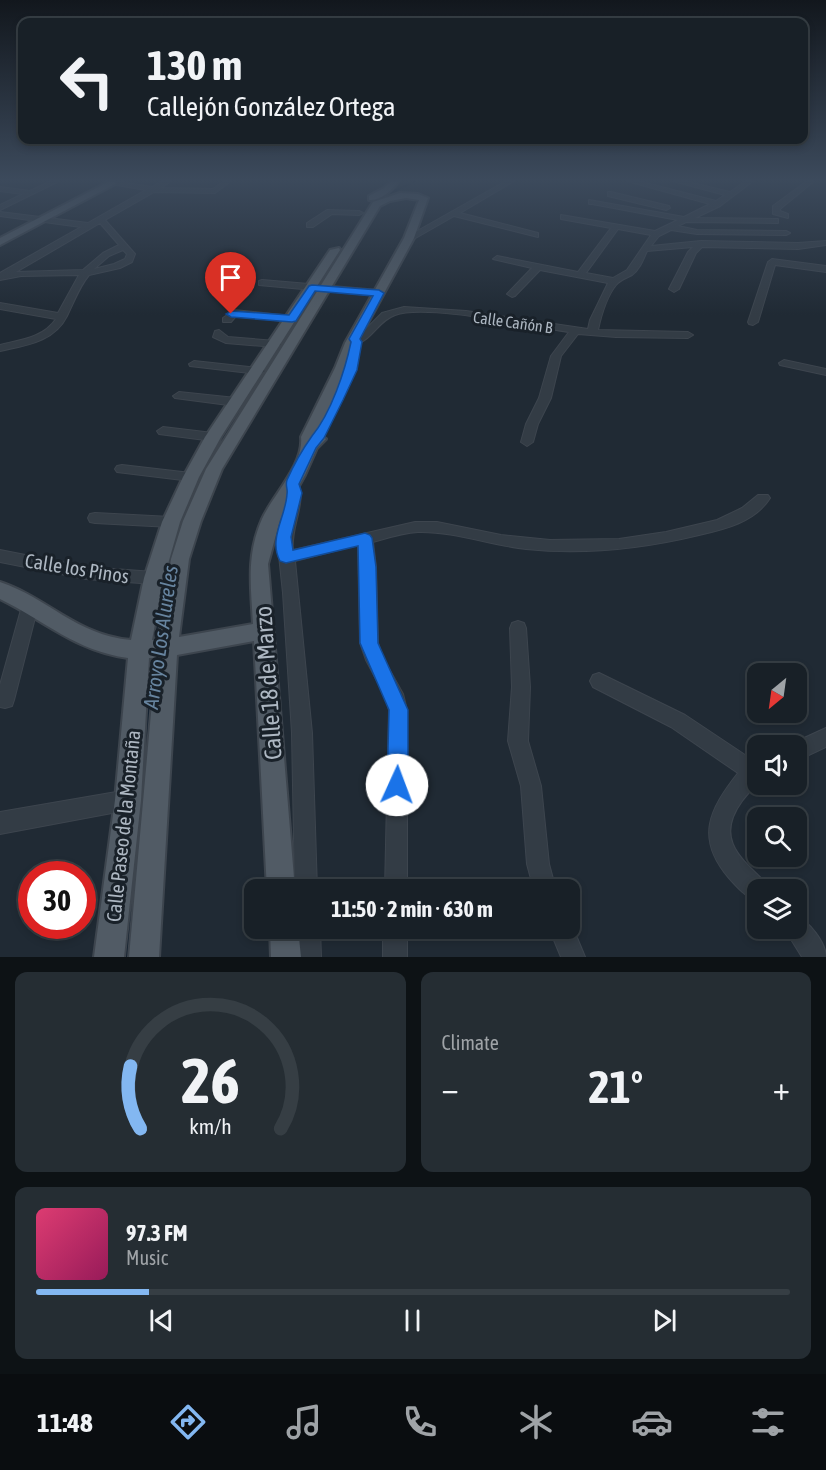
<!DOCTYPE html>
<html lang="en">
<head>
<meta charset="utf-8">
<style>
	:root { --surface:#182027; --page:#252d33; --text:#f1f3f6; --muted:#9fa3a7; --line:#363e44; --accent:#83b7f1 }
	body { margin:0; font-family:"Asap Condensed",sans-serif; background:var(--page); color:var(--text); height:100vh; display:flex; flex-direction:column; font-size:22px; white-space:nowrap }
	* { box-sizing:border-box; margin:0 }
	p { font-size:20px; color:var(--muted) }
	.icon { flex:none; width:33px; height:33px; fill:none; stroke:currentColor; stroke-width:2; stroke-linecap:round; stroke-linejoin:round }
	.map { position:relative; height:957px; overflow:hidden }
	.sheet { display:flex; flex-direction:column; gap:15px; padding:15px; background:#0d1215; flex:1 }
	.sheet>* { flex:none }
	.hud { position:absolute; left:18px; top:18px; width:790px; height:126px; border-radius:12px; box-shadow:0 3px 9px #0003,0 0 0 2px var(--line); background:#182027; color:var(--text); overflow:hidden }
	.needle { width:39px; rotate:209deg }
	.fabs { position:absolute; left:747px; top:663px; display:grid; gap:12px }
	.fabs a { display:grid; place-items:center; width:60px; height:60px; border-radius:12px; background:var(--surface); box-shadow:0 3px 9px #0003,0 0 0 2px var(--line); font-size:30px }
	.speed { position:absolute; left:18px; top:861px; display:flex; gap:12px; font-size:30px; font-weight:700; text-align:center }
	.speed>* { display:grid; place-content:center; width:78px; height:78px; border-radius:50%; background:var(--surface); box-shadow:0 3px 9px #0003,0 0 0 2px var(--line); line-height:1 }
	.speed .limit { border:9px solid #d22; background:#fff; color:#111 }
	.pin { position:absolute; display:grid; place-items:center; width:51px; height:51px; color:#fff; margin:-62px -26px; border-radius:50% 50% 50% 0; rotate:-45deg; box-shadow:0 0 6px #0007 }
	.pin .icon { rotate:45deg }
	.me { position:absolute; width:66px; margin:-33px; rotate:2deg; stroke-linejoin:round; filter:drop-shadow(0 0 4px #0008) }
	.turn { display:flex; align-items:center; gap:21px; height:126px; padding:0 30px; font-size:27px }
	.turn .icon { width:78px; height:78px; stroke-width:2.5 }
	.turn b { display:block; font-size:42px; line-height:51px }
	.big { font-size:45px; font-weight:700; line-height:1.1 }
	.sheet .tile { flex:1; display:flex; flex-direction:column; justify-content:center; gap:9px; min-width:0; padding:0 21px; border-radius:12px; background:var(--page) }
	.sheet .dial { align-items:center; gap:0 }
	.dial svg { height:156px; overflow:visible; fill:none; stroke:var(--line); stroke-width:7; stroke-linecap:round; text-anchor:middle }
	.dial text { fill:var(--text); stroke:none }
	.song { display:flex; align-items:center; gap:18px }
	.cover { width:72px; height:72px; border-radius:9px; background:linear-gradient(135deg,hsl(340 70% 55%),hsl(330 70% 35%)) }
	.played { height:6px; border-radius:3px; background:linear-gradient(90deg,var(--accent) 15%,var(--line) 15%) }
	.keys { display:flex; justify-content:space-around; direction:ltr }
	.heat { display:flex; justify-content:space-between; align-items:center; font-size:33px; direction:ltr }
	.sheet .tiles { flex:1; display:grid; gap:15px; grid-template-columns:1fr 1fr }
	.tile:last-child { grid-column:span 2 }
	.trip { position:absolute; left:244px; top:879px; width:336px; height:60px; border-radius:12px; background:var(--surface); box-shadow:0 3px 9px #0003,0 0 0 2px var(--line); font-weight:700; line-height:60px; text-align:center }
	.dock { display:flex; height:96px; justify-content:space-around; align-items:center; background:#0a0d10; color:var(--muted) }
	.dock .icon { width:42px; height:42px }
	.dock .selected { color:var(--accent) }
	.dock b { font-size:27px; color:var(--text) }
	.map>svg:first-child { display:block }
	.lines { fill:none; stroke-linecap:round; stroke-linejoin:round }
	.stream-far4 { stroke:#152230; stroke-width:2 }
	.stream-far3 { stroke:#152230; stroke-width:3 }
	.stream-far2 { stroke:#152230; stroke-width:4 }
	.stream-far1 { stroke:#152230; stroke-width:4.5 }
	.stream { stroke:#152230; stroke-width:6 }
	.minor-casing { stroke:#3d454e; stroke-width:2 }
	.major-casing { stroke:#3d454e; stroke-width:4 }
	.minor { fill:#333c45; fill-rule:evenodd }
	.major { fill:#515b65; fill-rule:evenodd }
	.route { fill:#1a73e8; stroke:#114b97; stroke-width:1.5 }
	.labels { text-anchor:middle; dominant-baseline:central; stroke-width:6; stroke-linejoin:round; paint-order:stroke }
	.far-street-label { font-size:16px; fill:#adb7c2; stroke:#192129 }
	.street-label { font-size:20px; fill:#adb7c2; stroke:#192129 }
	.water-label { font-size:21px; font-style:italic; fill:#67849f; stroke:#192129 }
	.near-street-label { font-size:24px; fill:#adb7c2; stroke:#192129 }
</style>
</head>
<body>
<div class="map">
<svg width="826" height="957" viewBox="0 0 826 957">
	<rect width="100%" height="100%" fill="#202a34"/>
	<g class="lines">
		<!-- stream-far4 -->
		<path class="stream-far4" d="M329 270 373 202 415 181"/>
		<!-- stream-far3 -->
		<path class="stream-far3" d="M256 384 330 269"/>
		<!-- stream-far2 -->
		<path class="stream-far2" d="M179 530 204 469 257 382"/>
		<!-- stream-far1 -->
		<g class="stream-far1">
			<path d="M157 643 166 570 179 528"/>
			<path d="M149 717 155 653"/>
		</g>
		<!-- stream -->
		<path class="stream" d="M128 957 149 716"/>
		<defs>
			<g id="minor">
				<path d="M51 181H59L0 210V205L23 194 0 191V187L30 191Z"/>
				<path d="M113 181 152 187 163 181H171L161 188 213 189 224 181H231L215 193 154 192 105 220 135 254 132 262 120 268 89 275C79 287 74 302 67 316 54 342 26 345 0 351V345C20 340 43 338 56 319L0 309V303L58 313 79 275 21 276 0 280V273L81 227 0 216V212L88 223 146 190 111 184ZM100 223 119 245 103 253 83 270 16 272ZM123 250 127 254 125 259 114 264 94 269 109 256Z"/>
				<path d="M506 181H514L460 213 538 233V237L454 216 412 240 405 238Z"/>
				<path d="M627 181H638L716 201 725 195 673 181H684L730 192 746 181H753L720 206 695 218 775 219H778V223L686 222 678 226 697 230 786 231 790 233 786 235 697 234 671 230 659 236 651 246 701 241 798 243 826 241V245L798 249 702 247 696 253 679 289 674 292 669 289 688 252 693 247 647 251C643 260 640 269 632 275 626 278 620 280 616 285 607 296 601 316 598 330L688 332 693 335 688 338 616 337 578 334 561 356 551 398 538 424 533 442 527 446 521 442 526 424 539 398 551 356 569 332C532 327 426 303 395 315 376 322 373 341 351 346L346 343 360 335 382 313 404 307 466 311 588 329 590 320 608 283 540 270 515 296 512 297 507 294 532 268 493 259 497 256 578 272 611 228 561 219V215L655 231 678 220 592 204H589V200L684 217 710 204ZM618 229 651 235 627 270 613 278 586 273Z"/>
				<path d="M807 181H814L780 209V211L788 214V218L773 214V206Z"/>
				<path d="M611 192 669 206 670 208 666 210 608 196V192Z"/>
				<path d="M327 210 359 211 363 213 359 215 332 214 313 227H307V223Z"/>
				<path d="M772 259 826 266V272L775 265 758 322 753 325 749 324 748 322 768 262Z"/>
				<path d="M262 280 379 290 384 293 379 296 259 285V281Z"/>
				<path d="M234 310 292 316 297 319 292 322 236 316 231 322H223V318Z"/>
				<path d="M219 330 228 337 276 341 281 344 276 347 226 343 213 337 215 331Z"/>
				<path d="M784 360 826 369V375L780 365 779 363Z"/>
				<path d="M194 361 259 368 265 371 259 374 190 366 189 364Z"/>
				<path d="M179 392 236 398 242 402 236 406 175 398 173 396Z"/>
				<path d="M163 427 213 433 219 437 213 441 159 434 157 431Z"/>
				<path d="M122 465 191 473 198 477 191 481 117 472 115 469 117 466Z"/>
				<path d="M292 479 297 481C308 501 290 527 293 550L415 522H437L501 535 550 540 619 539 666 532 717 520 742 508 758 495H768L770 498C755 522 725 529 699 535 641 549 585 555 526 549 490 545 454 531 418 532 402 533 387 538 373 542L376 567 378 643 383 658 403 694 407 710V890H385L389 710 385 696 366 660 360 643 358 545 295 561 312 733 317 890H295L292 733 283 593 277 537 288 493 285 484Z"/>
				<path d="M95 513 171 517 176 518 178 522 176 526 171 527 95 523 90 522 88 518 90 514Z"/>
				<path d="M0 550 86 567 154 572 160 574 162 578 160 582 154 584 86 579 0 562Z"/>
				<path d="M30 599 36 601 38 606 14 700 12 706 5 708 0 707V685L22 606 24 601Z"/>
				<path d="M518 621 524 623 526 628 530 687 528 741 541 786 549 864 556 890H534L527 864 521 786 508 741 512 687 510 628 512 623Z"/>
				<path d="M599 673 685 715 754 761 758 759C758 765 759 772 758 778 756 786 747 794 742 801 715 838 739 857 766 883L769 890H758V902C746 897 737 887 729 878 695 838 709 810 738 773L671 727 593 687 590 681 593 675Z"/>
				<path d="M826 728V747L796 761V746L789 745Z"/>
				<path d="M128 790 135 793 138 800 135 807 128 810 0 834V812Z"/>
				<path d="M796 916C809 921 826 943 826 957H802L784 928H796Z"/>
				<path d="M570 921 585 957H561L549 928H570Z"/>
				<path d="M296 928H320L321 957H297Z"/>
				<rect x="383" y="928" width="24" height="29"/>
			</g>
			<g id="major">
				<path d="M110 181 117 183 0 245V238Z"/>
				<path d="M391 181H399C392 190 381 201 369 200V196L384 188Z"/>
				<path d="M400 193 418 194 428 198 414 238 357 343 349 368 318 434 326 439 317 448 305 475 280 520 268 564 295 890H267L254 641 177 655 159 957H129L156 658H149L141 800 124 957H94L115 800 128 658C76 651 45 621 0 599V582C48 598 76 635 131 640L144 578 162 522 183 477 205 437 330 250 339 248 340 250 221 437 199 477 180 522 164 578 152 640 158 639 171 559 183 521 206 469 373 202ZM406 198 419 200 404 238 345 343 335 368 301 437C304 464 273 495 262 519 246 556 251 586 253 624L179 637 189 559 201 521 222 469 380 206 390 201Z"/>
				<path d="M270 928H298L301 957H271Z"/>
			</g>
		</defs>
		<!-- minor casing -->
		<use href="#minor" class="minor-casing"/>
		<!-- major casing -->
		<use href="#major" class="major-casing"/>
		<!-- minor -->
		<use href="#minor" class="minor"/>
		<!-- major -->
		<use href="#major" class="major"/>
	</g>
	<!-- sky -->
	<linearGradient id="sky" x2="0" y2="1"><stop stop-color="#12171d"/><stop offset="0.57" stop-color="#3c4a5c"/><stop offset="1" stop-color="#3c4a5c" stop-opacity="0"/></linearGradient>
	<rect width="826" height="315" fill="url(#sky)"/>
	<!-- route -->
	<path class="route" d="M312 285 379 290 384 293 360 339 362 342 357 370 343 400 324 438 316 448 299 484 302 493 291 537 293 550 365 533 370 535 372 538 376 567 378 643 408 710V785L405 792 397 795 390 792 387 785 389 710 360 643 358 546 286 563 280 561C268 539 286 516 287 494 288 488 285 486 287 480 294 464 302 450 312 436 331 413 345 371 351 342L349 339 373 296 315 291 296 321 292 322 231 317 226 314 231 311 289 315 309 286Z"/>
	<g class="labels">
		<!-- far-street labels -->
		<g class="far-street-label">
			<text transform="translate(513 322) rotate(8)">Calle Cañón B</text>
		</g>
		<!-- street labels -->
		<g class="street-label">
			<text transform="translate(77 568) rotate(9)">Calle los Pinos</text>
			<text transform="translate(123 826) rotate(-84)">Calle Paseo de la Montaña</text>
		</g>
		<!-- water labels -->
		<g class="water-label">
			<text transform="translate(160 637) rotate(-82)">Arroyo Los Alureles</text>
		</g>
		<!-- near-street labels -->
		<g class="near-street-label">
			<text transform="translate(268 683) rotate(-94)">Calle 18 de Marzo</text>
		</g>
	</g>
</svg>
<div class="fabs">
<a><svg class="needle" viewBox="-14 -14 28 28"><path d="M0-13l5 13h-10z" fill="#e53935"/><path d="M0 13l5-13h-10z" fill="#9fa3a7"/></svg></a>
<a><svg class="icon" aria-label="sound" viewBox="0 0 24 24"><path d="M4 9h4l5-4v14l-5-4H4zM17 9q2 3 0 6"/></svg></a>
<a><svg class="icon" aria-label="search" viewBox="0 0 24 24"><circle cx="10" cy="10" r="6"/><path d="M15 15l6 6"/></svg></a>
<a><svg class="icon" aria-label="layers" viewBox="0 0 24 24"><path d="M12 4l9 5-9 5-9-5zM3 14l9 5 9-5"/></svg></a>
</div>
<div class="speed"><div class="limit">30</div></div>
<div class="pin" style="left:231px;top:314px;background:#d93025"><svg class="icon" aria-label="arrive" viewBox="0 0 24 24"><path d="M6 21V4h12l-3 4 3 4H6"/></svg></div>
<svg class="me" style="left:397px;top:785px" viewBox="-20 -20 40 40"><circle r="19" fill="#fff"/><path d="M0-13L10 11 0 6-10 11z" fill="#1a73e8"/></svg>
<div class="trip">11:50 · 2 min · 630 m</div>
<div class="hud">
<div class="turn"><svg class="icon" aria-label="left" viewBox="0 0 24 24"><path d="M17 20v-9H6M10 6l-5 5 5 5"/></svg><div><b>130 m</b>Callejón González Ortega</div></div>
</div>
</div>
<section class="sheet">
<div class="tiles">
<div class="tile dial"><svg viewBox="0 0 100 80">
<path d="M14 69A42 42 0 1 1 86 69"/>
<path d="M14 69A42 42 0 0 1 9 37" stroke="#83b7f1"/>
<text x="50" y="56" font-size="32" font-weight="700">26</text>
<text x="50" y="72" font-size="11">km/h</text>
</svg></div>
<div class="tile"><p>Climate</p>
<div class="heat"><a>−</a><b class="big">21°</b><a>+</a></div>
</div>
<div class="tile">
<div class="song"><i class="cover"></i><div><b>97.3 FM</b><p>Music</p></div></div>
<div class="played"></div>
<div class="keys"><svg class="icon" aria-label="previous" viewBox="0 0 24 24"><path d="M18 5L8 12l10 7zM5 5v14"/></svg><svg class="icon" aria-label="pause" viewBox="0 0 24 24"><path d="M8 5v14M16 5v14"/></svg><svg class="icon" aria-label="next" viewBox="0 0 24 24"><path d="M6 5l10 7-10 7zM19 5v14"/></svg></div>
</div>
</div>
</section>
<nav class="dock">
<b>11:48</b>
<svg class="icon selected" aria-label="directions" viewBox="0 0 24 24"><path d="M12 3l9 9-9 9-9-9zM9 14v-3h6M13 9l2 2-2 2"/></svg>
<svg class="icon" aria-label="music" viewBox="0 0 24 24"><path d="M9 18V5l10-2v13"/><circle cx="6" cy="18" r="3"/><circle cx="16" cy="16" r="3"/></svg>
<svg class="icon" aria-label="phone" viewBox="0 0 24 24"><path d="M5 4h4l2 5-3 2q2 4 5 5l2-3 5 2v4C11 20 4 13 5 4z"/></svg>
<svg class="icon" aria-label="climate" viewBox="0 0 24 24"><path d="M12 3v18M4 7l16 10M4 17L20 7"/></svg>
<svg class="icon" aria-label="car" viewBox="0 0 24 24"><path d="M5 17H2v-5l4-1 3-4h7l3 4 3 1v5h-3M9 17h6M6 11h13"/><circle cx="7" cy="17" r="2"/><circle cx="17" cy="17" r="2"/></svg>
<svg class="icon" aria-label="filters" viewBox="0 0 24 24"><path d="M4 7h16M4 17h16"/><circle cx="9" cy="7" r="2"/><circle cx="15" cy="17" r="2"/></svg>
</nav>
</body>
</html>
